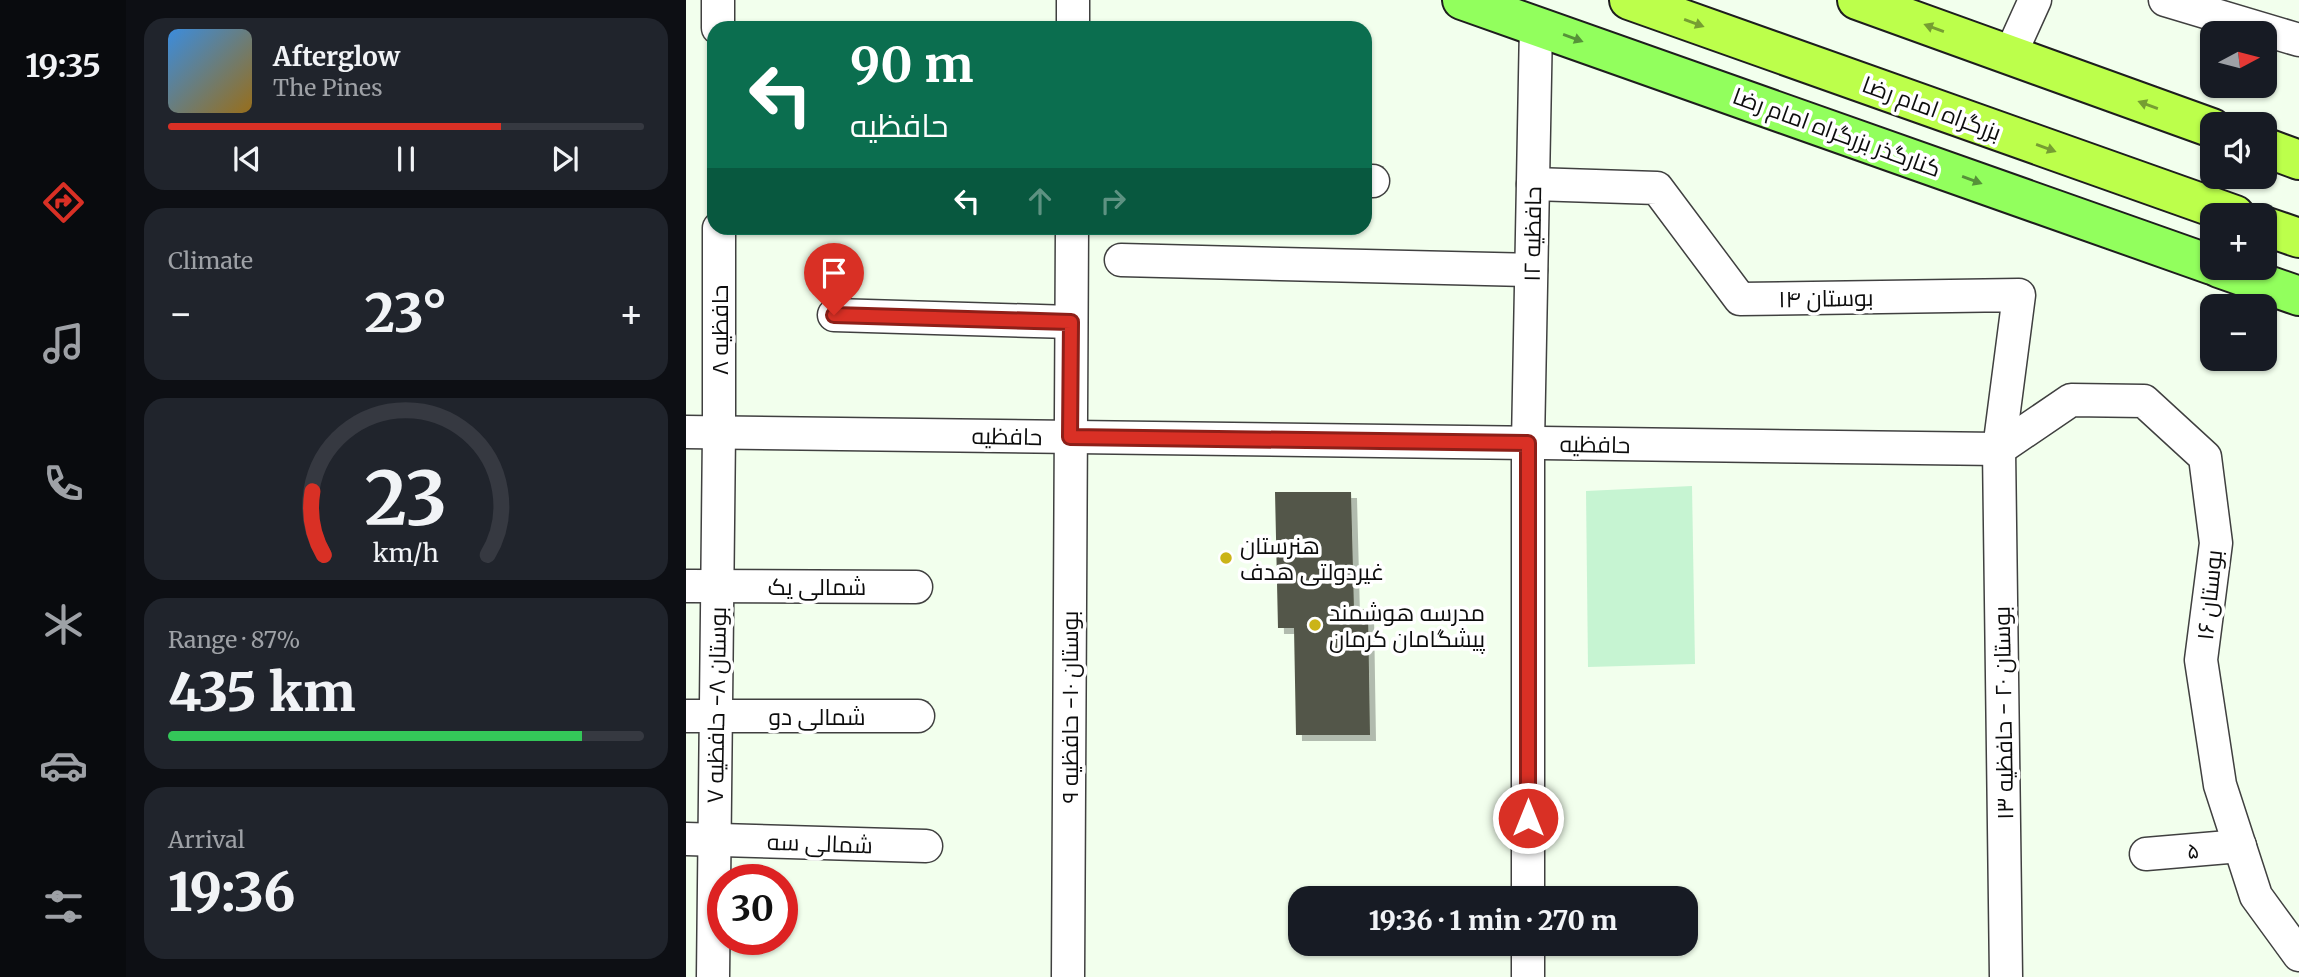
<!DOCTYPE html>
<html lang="en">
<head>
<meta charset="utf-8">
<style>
	:root { --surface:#171b24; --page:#20242c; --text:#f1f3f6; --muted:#9ea1a6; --line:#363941; --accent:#d93025 }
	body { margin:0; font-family:Merriweather,Cairo,serif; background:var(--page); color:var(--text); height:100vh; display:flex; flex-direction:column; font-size:26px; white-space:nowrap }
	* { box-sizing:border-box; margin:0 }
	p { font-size:23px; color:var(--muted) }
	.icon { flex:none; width:38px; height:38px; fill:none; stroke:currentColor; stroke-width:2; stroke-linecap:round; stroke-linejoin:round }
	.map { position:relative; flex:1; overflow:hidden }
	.details { display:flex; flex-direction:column; gap:18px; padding:18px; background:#0d0f14; width:560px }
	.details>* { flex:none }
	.banner { position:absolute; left:21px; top:21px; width:665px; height:214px; border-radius:21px; box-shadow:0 2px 5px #0004; background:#0b6e4f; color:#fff; overflow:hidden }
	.needle { width:46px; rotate:83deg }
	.controls { position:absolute; left:1514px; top:21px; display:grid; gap:14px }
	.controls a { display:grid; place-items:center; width:77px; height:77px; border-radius:14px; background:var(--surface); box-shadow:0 2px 5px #0004; font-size:35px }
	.speed { position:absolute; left:21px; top:864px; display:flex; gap:14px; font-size:35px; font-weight:700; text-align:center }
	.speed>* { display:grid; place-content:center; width:91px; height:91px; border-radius:50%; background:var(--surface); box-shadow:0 2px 5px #0004; line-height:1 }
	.speed .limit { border:10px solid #d22; background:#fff; color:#111 }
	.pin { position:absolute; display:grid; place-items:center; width:60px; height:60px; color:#fff; margin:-72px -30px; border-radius:50% 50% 50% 0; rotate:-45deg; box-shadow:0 0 7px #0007 }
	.pin .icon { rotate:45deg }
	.me { position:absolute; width:77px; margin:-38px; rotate:0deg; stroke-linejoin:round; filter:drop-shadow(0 0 5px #0008) }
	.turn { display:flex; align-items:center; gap:24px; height:147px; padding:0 28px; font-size:32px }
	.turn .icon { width:91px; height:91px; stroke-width:2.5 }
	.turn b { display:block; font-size:49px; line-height:60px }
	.lanes { display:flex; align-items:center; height:66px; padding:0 28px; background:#0003; justify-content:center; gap:35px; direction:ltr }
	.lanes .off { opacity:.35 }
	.big { font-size:52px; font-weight:800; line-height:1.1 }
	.details .tile { flex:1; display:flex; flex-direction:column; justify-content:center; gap:10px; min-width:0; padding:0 24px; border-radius:21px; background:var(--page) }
	.details .dial { align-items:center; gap:0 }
	.dial svg { height:182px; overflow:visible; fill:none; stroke:var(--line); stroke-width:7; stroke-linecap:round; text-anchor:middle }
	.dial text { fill:var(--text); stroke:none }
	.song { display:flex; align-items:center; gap:21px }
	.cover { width:84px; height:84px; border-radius:10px; background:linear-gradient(135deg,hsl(210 70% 55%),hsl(40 70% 35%)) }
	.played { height:7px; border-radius:4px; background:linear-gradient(90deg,var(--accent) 70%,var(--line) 70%) }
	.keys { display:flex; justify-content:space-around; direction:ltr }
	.heat { display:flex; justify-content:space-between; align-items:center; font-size:38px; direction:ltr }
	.charge { height:10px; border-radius:5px; background:linear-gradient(90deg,#34c759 87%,var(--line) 0) }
	.trip { position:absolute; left:602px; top:886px; width:410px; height:70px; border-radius:21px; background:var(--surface); box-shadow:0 2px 5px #0004; font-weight:800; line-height:70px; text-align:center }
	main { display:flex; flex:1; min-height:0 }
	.tab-bar { display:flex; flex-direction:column; width:126px; justify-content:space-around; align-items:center; background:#090b0e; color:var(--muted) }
	.tab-bar .icon { width:49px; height:49px }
	.tab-bar .selected { color:var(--accent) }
	.tab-bar b { font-size:32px; color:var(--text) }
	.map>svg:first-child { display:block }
	.pitch { fill:#c6f4d2 }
	.building { fill:#535748; filter:url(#shadow) }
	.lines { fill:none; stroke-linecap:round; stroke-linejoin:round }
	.minor-casing { stroke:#404040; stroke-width:35 }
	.major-casing { stroke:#1e1e1e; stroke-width:42 }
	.highway-casing { stroke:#1e1e1e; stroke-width:42 }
	.minor { stroke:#fff; stroke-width:32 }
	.major { stroke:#92ff5d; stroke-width:38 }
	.highway { stroke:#bcff4b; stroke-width:38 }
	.oneway { fill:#769e32 }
	.oneway2 { fill:#569239 }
	.route-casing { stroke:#8d1f18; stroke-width:18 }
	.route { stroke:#d93025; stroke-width:12 }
	.poi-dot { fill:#cbb418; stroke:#fff; stroke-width:2.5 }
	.labels { text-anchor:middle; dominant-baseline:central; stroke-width:7; stroke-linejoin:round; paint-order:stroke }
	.street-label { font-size:23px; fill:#0d0d0d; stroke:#fff }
	.poi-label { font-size:23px; fill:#0d0d0d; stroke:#fff; text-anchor:start }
</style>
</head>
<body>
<main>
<nav class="tab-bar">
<b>19:35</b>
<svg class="icon selected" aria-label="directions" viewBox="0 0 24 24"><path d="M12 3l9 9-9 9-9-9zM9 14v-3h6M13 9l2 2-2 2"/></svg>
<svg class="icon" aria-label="music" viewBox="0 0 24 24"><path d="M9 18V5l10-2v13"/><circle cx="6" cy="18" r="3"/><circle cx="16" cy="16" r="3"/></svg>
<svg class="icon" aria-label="phone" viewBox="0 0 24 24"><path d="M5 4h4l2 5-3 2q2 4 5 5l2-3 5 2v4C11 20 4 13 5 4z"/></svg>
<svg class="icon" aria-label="climate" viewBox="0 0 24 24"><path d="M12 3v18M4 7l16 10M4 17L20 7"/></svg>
<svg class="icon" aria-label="car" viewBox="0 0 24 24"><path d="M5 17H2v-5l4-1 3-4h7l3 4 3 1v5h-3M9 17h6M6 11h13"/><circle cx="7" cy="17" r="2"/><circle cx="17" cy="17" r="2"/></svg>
<svg class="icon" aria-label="filters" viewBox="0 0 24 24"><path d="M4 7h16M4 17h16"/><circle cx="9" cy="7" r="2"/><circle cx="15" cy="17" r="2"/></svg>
</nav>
<section class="details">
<div class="tile">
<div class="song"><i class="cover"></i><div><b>Afterglow</b><p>The Pines</p></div></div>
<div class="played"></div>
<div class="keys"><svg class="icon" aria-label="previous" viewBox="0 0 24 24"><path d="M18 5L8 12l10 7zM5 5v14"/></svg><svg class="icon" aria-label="pause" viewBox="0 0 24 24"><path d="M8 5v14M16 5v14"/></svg><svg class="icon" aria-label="next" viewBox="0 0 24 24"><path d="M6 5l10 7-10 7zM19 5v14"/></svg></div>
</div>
<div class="tile"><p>Climate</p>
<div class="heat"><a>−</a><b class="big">23°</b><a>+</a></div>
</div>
<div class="tile dial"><svg viewBox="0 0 100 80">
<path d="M14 69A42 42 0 1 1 86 69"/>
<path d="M14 69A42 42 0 0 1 9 41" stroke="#d93025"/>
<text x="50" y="56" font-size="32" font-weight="700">23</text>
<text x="50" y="72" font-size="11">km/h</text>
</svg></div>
<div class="tile"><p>Range · 87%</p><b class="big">435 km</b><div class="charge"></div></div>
<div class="tile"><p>Arrival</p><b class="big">19:36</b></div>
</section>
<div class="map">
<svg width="1613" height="977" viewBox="0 0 1613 977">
	<defs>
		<filter id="shadow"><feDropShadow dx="6" dy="6" stdDeviation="0" flood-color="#0004"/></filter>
	</defs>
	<rect width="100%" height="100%" fill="#f2ffed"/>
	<!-- pitch -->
	<path class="pitch" d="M1006 486 1009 664 902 667 900 491Z"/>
	<!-- building -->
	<path class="building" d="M589 492H665L668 609H682L684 735H610L608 628H592Z"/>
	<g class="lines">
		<defs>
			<g id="minor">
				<path d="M32 0V28"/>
				<path d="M1479 0 1613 40"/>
				<path d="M387 28V0"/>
				<path d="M1324 55 1349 0"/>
				<path d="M679 181H687"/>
				<path d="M847 184 971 188 1054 299 1333 295 1313 449 1320 977"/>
				<path d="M435 260 845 270"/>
				<path d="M148 315 385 322"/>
				<path d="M0 432 1313 449"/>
				<path d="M1313 449 1385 400 1458 401 1519 457 1530 543 1515 660 1534 785 1570 896 1613 955"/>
				<path d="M0 586 230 587"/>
				<path d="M0 716H232"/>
				<path d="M0 839 240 846"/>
				<path d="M1460 854 1554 846"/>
				<path d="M842 898V443L850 25"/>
				<path d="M842 943V977"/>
				<path d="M27 977 33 432V228"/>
				<path d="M382 977 386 228"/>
			</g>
			<g id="major">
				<path d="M776 0 1526 265"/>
				<path d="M1533 268 1613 296"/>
			</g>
			<g id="highway">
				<path d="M943 0 1549 215"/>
				<path d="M1171 0 1526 128"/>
				<path d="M1578 147 1613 160"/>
				<path d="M1578 226 1613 238"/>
			</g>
		</defs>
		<!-- minor casing -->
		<use href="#minor" class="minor-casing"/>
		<!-- major casing -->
		<use href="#major" class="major-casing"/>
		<!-- highway casing -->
		<use href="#highway" class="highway-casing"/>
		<!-- minor -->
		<use href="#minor" class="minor"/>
		<!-- major -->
		<use href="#major" class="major"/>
		<!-- highway -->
		<use href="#highway" class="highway"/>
	</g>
	<!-- one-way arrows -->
	<defs><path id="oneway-solid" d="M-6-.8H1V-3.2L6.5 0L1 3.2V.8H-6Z" transform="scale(1.75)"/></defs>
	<g class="oneway">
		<use href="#oneway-solid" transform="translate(1008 23) rotate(20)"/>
		<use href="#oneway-solid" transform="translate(1248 28) rotate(-160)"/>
		<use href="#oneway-solid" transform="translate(1462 105) rotate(-160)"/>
		<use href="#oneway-solid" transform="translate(1360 148) rotate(20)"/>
	</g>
	<g class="oneway2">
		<use href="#oneway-solid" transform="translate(887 38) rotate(20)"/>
		<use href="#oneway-solid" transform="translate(1286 180) rotate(20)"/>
	</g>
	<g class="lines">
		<defs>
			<path id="route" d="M148 315 385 322 384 437 842 443V818"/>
		</defs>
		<!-- route casing -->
		<use href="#route" class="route-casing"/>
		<!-- route -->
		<use href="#route" class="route"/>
	</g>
	<!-- markers -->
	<g class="poi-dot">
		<circle cx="540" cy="558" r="7"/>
		<circle cx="629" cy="625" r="7"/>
	</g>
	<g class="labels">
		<!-- street labels -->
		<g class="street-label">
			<text transform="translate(1246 108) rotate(20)">بزرگراه امام رضا</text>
			<text transform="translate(1151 132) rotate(20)">کنارگذر بزرگراه امام رضا</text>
			<text transform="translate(846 234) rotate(-89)">حافظیه ۱۲</text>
			<text transform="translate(1140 298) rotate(-1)">بوستان ۱۴</text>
			<text transform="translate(33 330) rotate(-90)">حافظیه ۸</text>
			<text transform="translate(321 436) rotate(1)">حافظیه</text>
			<text transform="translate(909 444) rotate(1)">حافظیه</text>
			<text x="131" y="586">شمالی یک</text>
			<text transform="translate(1523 595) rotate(-84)">بوستان ۱۶</text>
			<text transform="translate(30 705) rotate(-89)">بوستان ۸- حافظیه ۷</text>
			<text transform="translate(383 707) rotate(-90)">بوستان ۱۰- حافظیه ۹</text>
			<text transform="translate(1317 713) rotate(-91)">بوستان ۲۰ - حافظیه ۱۳</text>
			<text x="131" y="716">شمالی دو</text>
			<text transform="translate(134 843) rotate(2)">شمالی سه</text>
			<text transform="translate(1507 850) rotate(-5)">۵</text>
		</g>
		<!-- poi labels -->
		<g class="poi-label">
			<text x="554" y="545">هنرستان<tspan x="554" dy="26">غیردولتی هدف</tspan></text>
			<text x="643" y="612">مدرسه هوشمند<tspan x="643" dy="26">پیشگامان کرمان</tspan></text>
		</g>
	</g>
</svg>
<div class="controls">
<a><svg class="needle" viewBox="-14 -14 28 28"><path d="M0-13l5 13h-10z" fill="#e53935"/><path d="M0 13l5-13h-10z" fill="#9ea1a6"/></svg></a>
<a><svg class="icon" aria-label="sound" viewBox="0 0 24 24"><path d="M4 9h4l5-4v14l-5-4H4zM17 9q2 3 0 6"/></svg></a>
<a>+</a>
<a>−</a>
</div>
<div class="speed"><div class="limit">30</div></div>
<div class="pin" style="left:148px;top:315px;background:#d93025"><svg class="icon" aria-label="arrive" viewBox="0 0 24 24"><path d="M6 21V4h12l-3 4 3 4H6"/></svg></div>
<svg class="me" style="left:842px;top:818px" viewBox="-20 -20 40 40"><circle r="17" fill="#d93025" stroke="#fff" stroke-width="3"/><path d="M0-11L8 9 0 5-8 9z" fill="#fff"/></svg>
<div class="trip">19:36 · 1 min · 270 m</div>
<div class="banner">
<div class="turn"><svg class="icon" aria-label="left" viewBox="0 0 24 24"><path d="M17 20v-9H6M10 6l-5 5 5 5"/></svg><div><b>90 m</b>حافظیه</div></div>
<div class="lanes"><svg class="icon" aria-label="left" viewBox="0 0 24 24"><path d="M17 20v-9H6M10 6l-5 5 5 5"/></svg><svg class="icon off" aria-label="ahead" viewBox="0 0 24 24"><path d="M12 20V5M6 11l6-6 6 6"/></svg><svg class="icon off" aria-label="right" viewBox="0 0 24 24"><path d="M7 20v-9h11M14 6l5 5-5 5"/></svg></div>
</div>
</div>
</main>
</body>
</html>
